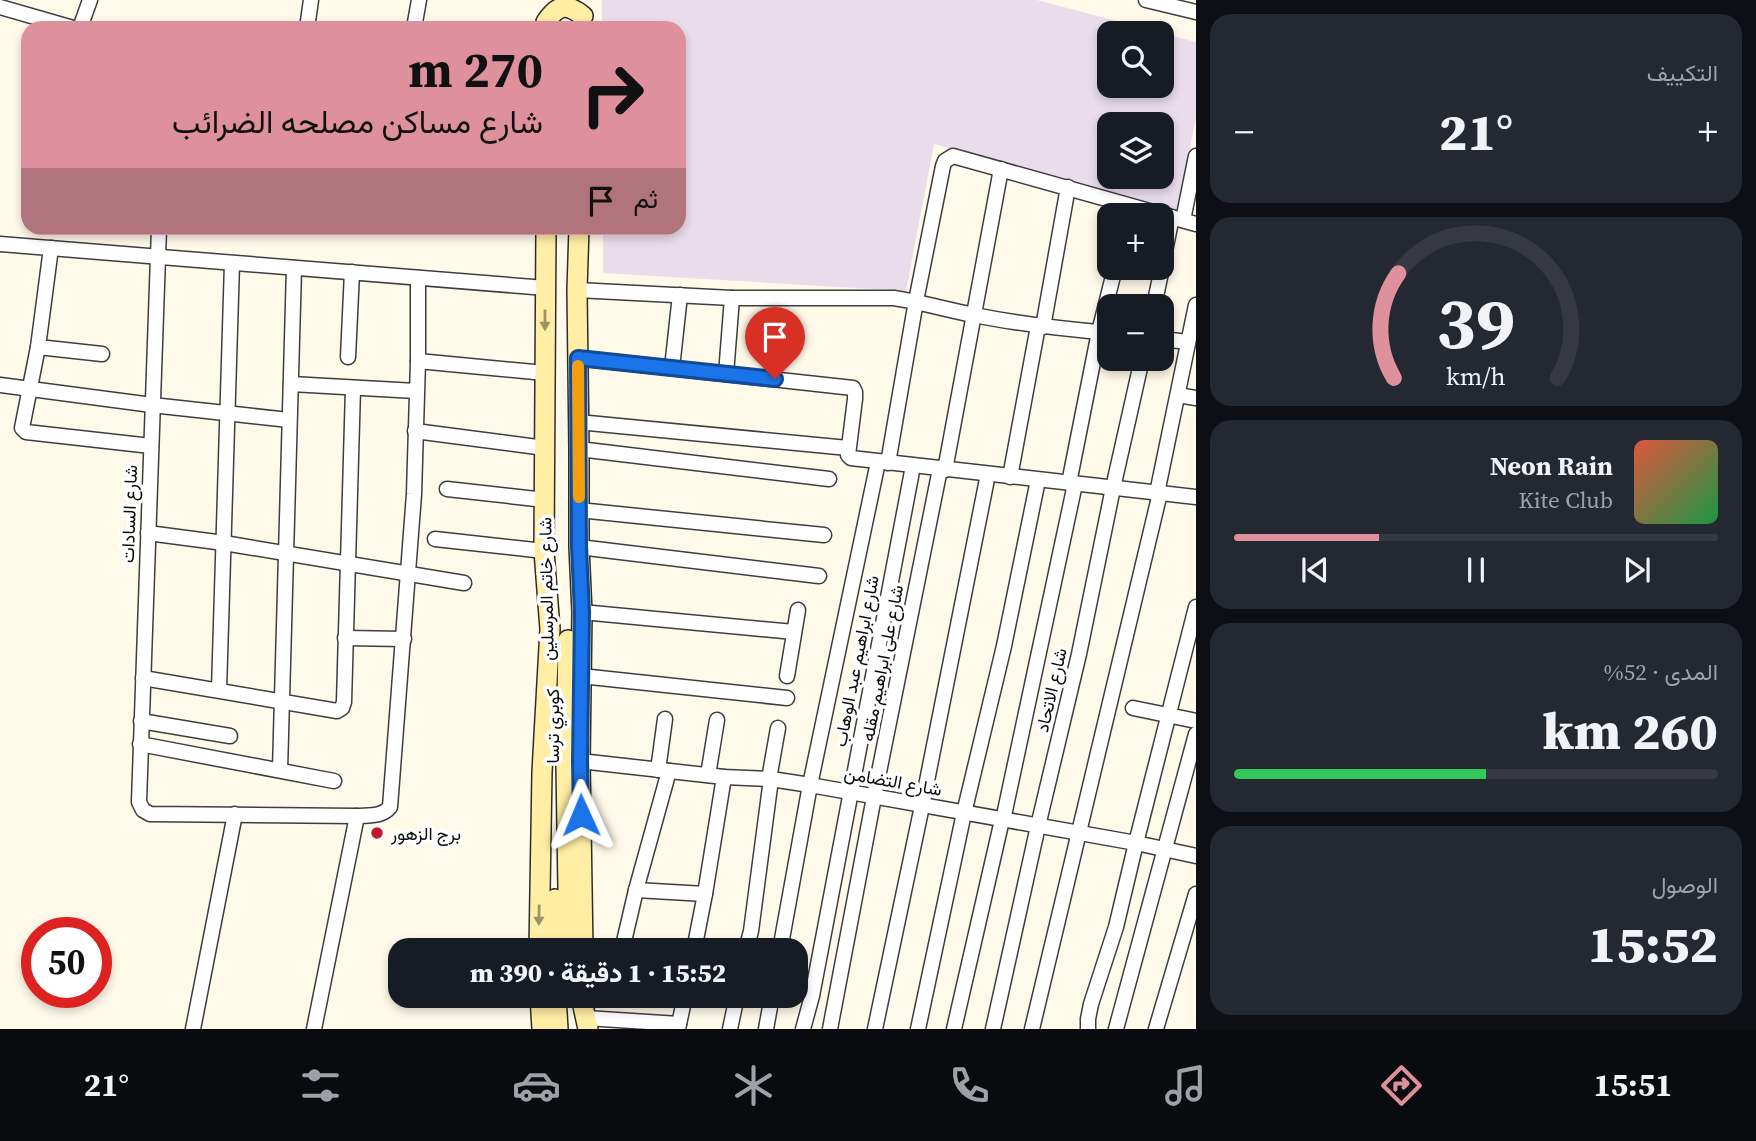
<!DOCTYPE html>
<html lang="ar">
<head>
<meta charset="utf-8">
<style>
	:root { --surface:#171b24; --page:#242831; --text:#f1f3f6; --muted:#9ea1a6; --line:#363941; --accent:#de909c }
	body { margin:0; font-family:"Source Serif 4",Vazirmatn,serif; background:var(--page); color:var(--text); direction:rtl; height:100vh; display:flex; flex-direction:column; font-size:26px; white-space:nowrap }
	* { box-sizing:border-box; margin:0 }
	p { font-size:23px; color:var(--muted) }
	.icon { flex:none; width:38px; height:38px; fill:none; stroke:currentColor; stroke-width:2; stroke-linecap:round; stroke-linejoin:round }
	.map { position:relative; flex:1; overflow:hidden; direction:ltr }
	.drawer { display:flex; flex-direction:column; gap:14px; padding:14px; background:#0d0f14; width:560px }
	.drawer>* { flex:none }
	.guide { position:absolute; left:21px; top:21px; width:665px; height:214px; border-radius:21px; box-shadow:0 4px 10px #0003; direction:rtl; background:#de909c; color:#111; overflow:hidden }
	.fabs { position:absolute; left:1097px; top:21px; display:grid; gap:14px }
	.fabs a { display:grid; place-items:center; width:77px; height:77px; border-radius:14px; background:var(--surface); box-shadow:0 4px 10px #0003; font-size:35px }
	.speed { position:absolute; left:21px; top:917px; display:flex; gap:14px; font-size:35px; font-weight:700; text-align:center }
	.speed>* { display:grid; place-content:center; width:91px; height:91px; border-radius:50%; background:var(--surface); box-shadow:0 4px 10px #0003; line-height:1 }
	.speed .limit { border:10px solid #d22; background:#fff; color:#111 }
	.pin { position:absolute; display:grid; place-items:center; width:60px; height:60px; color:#fff; margin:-72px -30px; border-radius:50% 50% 50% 0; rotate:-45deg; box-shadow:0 0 7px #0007 }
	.pin .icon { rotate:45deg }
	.me { position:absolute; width:77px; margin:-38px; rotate:359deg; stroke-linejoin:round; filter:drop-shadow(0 0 5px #0008) }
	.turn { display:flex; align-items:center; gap:24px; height:147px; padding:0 28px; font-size:32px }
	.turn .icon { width:91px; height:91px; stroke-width:2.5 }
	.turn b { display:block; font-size:49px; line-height:60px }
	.then { display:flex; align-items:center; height:66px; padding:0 28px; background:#0003; gap:14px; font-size:26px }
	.big { font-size:52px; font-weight:800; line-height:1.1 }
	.drawer .widget { flex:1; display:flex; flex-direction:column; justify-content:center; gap:10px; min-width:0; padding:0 24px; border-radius:21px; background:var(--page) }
	.drawer .dial { align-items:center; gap:0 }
	.dial svg { height:182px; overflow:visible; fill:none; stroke:var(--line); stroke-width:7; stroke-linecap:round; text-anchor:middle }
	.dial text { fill:var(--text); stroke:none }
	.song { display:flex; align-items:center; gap:21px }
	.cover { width:84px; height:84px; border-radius:10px; background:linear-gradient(135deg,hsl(10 70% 55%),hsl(140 70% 35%)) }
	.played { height:7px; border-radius:4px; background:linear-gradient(90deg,var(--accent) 30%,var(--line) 30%) }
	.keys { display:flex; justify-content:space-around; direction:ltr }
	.heat { display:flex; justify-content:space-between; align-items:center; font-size:38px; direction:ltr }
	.charge { height:10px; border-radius:5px; background:linear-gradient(90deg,#34c759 52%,var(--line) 0) }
	.trip { position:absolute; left:388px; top:938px; width:420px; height:70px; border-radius:21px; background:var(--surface); box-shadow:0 4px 10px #0003; font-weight:800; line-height:70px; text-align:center; direction:rtl }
	.tabs { display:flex; height:112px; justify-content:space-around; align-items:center; background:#090b0e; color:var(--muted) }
	.tabs .icon { width:49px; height:49px }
	.tabs .active { color:var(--accent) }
	.tabs b { font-size:32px; color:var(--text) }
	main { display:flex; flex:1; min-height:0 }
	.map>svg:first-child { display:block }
	.industrial { fill:#e9ddeb; fill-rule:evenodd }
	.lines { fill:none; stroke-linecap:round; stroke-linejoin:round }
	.street-casing { stroke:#3e3e3e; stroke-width:17 }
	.secondary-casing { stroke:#2d2d2d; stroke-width:22 }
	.street { stroke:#fff; stroke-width:14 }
	.secondary { stroke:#ffeea4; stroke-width:19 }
	.oneway { fill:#9d9367 }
	.route-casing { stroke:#114b97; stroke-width:18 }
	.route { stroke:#1a73e8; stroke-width:12 }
	.slow { stroke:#f59e0b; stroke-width:12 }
	.poi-dot { fill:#c6172d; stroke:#fff; stroke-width:2.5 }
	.labels { text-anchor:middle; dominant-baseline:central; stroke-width:7; stroke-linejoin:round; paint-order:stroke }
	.street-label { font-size:18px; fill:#0b0b0b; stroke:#fff }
	.poi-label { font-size:18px; fill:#0b0b0b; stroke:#fff; text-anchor:start }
</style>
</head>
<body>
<main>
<section class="drawer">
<div class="widget"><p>التكييف</p>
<div class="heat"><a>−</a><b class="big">21°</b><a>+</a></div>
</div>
<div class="widget dial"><svg viewBox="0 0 100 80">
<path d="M14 69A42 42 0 1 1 86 69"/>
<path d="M14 69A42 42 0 0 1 16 23" stroke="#de909c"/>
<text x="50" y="56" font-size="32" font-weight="700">39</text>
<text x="50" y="72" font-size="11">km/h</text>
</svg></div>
<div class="widget">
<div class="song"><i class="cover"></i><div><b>Neon Rain</b><p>Kite Club</p></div></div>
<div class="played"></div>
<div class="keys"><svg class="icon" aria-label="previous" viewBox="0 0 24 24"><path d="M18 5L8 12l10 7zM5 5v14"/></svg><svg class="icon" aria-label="pause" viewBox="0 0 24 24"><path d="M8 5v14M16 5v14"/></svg><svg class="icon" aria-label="next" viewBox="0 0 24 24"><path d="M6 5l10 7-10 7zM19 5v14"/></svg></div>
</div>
<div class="widget"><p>المدى · 52%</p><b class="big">260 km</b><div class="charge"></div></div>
<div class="widget"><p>الوصول</p><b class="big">15:52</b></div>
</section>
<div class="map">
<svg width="1196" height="1029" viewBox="0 0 1196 1029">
	<rect width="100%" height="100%" fill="#fff9e9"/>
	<!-- industrial -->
	<path class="industrial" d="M602 0H1037L1196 42V117L1178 211 934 144 906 291 603 273V228H679V28H602ZM1110 33H1162V86H1110ZM1110 124H1162V177H1110Z"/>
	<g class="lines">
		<defs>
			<g id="street">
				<path d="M1146 0 1196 12"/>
				<path d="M0 7 73 28"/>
				<path d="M80 28 90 0"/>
				<path d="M307 28 311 0"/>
				<path d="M414 28 419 0"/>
				<path d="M1183 220 1196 156"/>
				<path d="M159 228 139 802 143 810 150 814 357 816C369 815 382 817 390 807L414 494 418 361V278"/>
				<path d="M0 244 546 288"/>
				<path d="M51 248 38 347 22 428 26 432 151 446"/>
				<path d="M1162 266 1172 217"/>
				<path d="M577 290 732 298H894C921 302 947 310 974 315 1019 324 1064 329 1110 333"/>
				<path d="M1154 306 1162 268"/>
				<path d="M1043 327 1068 187"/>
				<path d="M1162 339 1188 342"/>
				<path d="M38 347 102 354"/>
				<path d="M348 357 352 272"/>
				<path d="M578 358 853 388 855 392V399L848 455 851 458 1196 497"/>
				<path d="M418 361 545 373"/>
				<path d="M672 368 680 295"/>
				<path d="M726 374 732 298"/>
				<path d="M291 384 416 391"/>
				<path d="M0 385 152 405 289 420"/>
				<path d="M1178 395 1196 398"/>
				<path d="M578 422 848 448"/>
				<path d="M415 431 545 448"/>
				<path d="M579 449 829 479"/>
				<path d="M888 463 916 301 943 166 945 161 953 156 1196 224"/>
				<path d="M945 470 1001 169"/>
				<path d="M1010 477 1038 326"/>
				<path d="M1069 483 1099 332 1115 268"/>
				<path d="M447 489 545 500"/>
				<path d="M1157 493 1196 305"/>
				<path d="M579 510 824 535"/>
				<path d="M148 533 224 543 464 583"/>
				<path d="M435 539 544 551"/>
				<path d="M579 547 819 576"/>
				<path d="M582 612 794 632"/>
				<path d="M345 638 404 639"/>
				<path d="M581 676 787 698"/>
				<path d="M787 676 798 610"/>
				<path d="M143 678 337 711 342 708 344 702 353 388"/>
				<path d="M219 690 232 263"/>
				<path d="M1133 708 1196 721"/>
				<path d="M141 721 230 736"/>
				<path d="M140 744 334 781"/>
				<path d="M580 761 724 777 771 779 810 785 1136 843 1196 856"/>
				<path d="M280 770 294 268"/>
				<path d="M658 770 665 719"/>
				<path d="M708 775 717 720"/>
				<path d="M769 779 778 728"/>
				<path d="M1003 820 1075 484"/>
				<path d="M636 890 705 894"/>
				<path d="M622 950 636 890 669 771"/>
				<path d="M694 950 705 894 724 777"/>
				<path d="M746 950 751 931 771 779"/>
				<path d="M780 950 810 785 878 462"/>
				<path d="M583 1006 599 996"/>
				<path d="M586 1018 679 1024"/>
				<path d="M193 1029 235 814"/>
				<path d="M314 1029 357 816"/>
				<path d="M678 1029 685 996"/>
				<path d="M730 1029 737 996"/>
				<path d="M766 1029 772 996"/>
				<path d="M803 1029 812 996 913 466"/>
				<path d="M830 1029 874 797 940 469"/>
				<path d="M875 1029 922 806 988 474"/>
				<path d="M918 1029 964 813 1004 646 1038 480"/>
				<path d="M954 1029 1002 820"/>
				<path d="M993 1029 1038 826 1079 654 1113 488 1142 359"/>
				<path d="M1032 1029 1160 493"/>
				<path d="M1088 1029V1019L1091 1004 1116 927 1136 843 1196 607"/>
				<path d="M1116 1029 1196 734"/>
				<path d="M1156 1029 1196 894"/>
			</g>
			<g id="secondary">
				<path d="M546 22C558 4 567 3 583 16"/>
				<path d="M579 228 577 290 579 449V547L582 612 580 761 583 950"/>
				<path d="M568 640 566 766 569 950"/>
				<path d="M555 899 556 950"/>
				<path d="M539 950 542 772 550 629 544 551 546 228"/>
				<path d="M540 996 542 1029"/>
				<path d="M556 996 558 1029"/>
				<path d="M583 996V1006L588 1029"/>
			</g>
		</defs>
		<!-- street casing -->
		<use href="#street" class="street-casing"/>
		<!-- secondary casing -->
		<use href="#secondary" class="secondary-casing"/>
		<!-- street -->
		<use href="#street" class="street"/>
		<!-- secondary -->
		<use href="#secondary" class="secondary"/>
	</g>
	<!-- one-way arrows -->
	<defs><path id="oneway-solid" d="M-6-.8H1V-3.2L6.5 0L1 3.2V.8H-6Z" transform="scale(1.75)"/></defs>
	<g class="oneway">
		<use href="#oneway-solid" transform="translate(545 320) rotate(90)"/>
		<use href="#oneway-solid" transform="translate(539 915) rotate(91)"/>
	</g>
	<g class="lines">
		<defs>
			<path id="route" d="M581 815 580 761 582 612 579 547 578 358 775 379"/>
		</defs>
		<!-- route casing -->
		<use href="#route" class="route-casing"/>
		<!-- route -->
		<use href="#route" class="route"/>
		<!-- slow -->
		<path class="slow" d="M578 366 579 497"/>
	</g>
	<!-- markers -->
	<circle class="poi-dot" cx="377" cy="833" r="7"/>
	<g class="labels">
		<!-- street labels -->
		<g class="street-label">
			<text transform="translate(129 514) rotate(-88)">شارع السادات</text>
			<text transform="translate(546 589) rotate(-91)">شارع خاتم المرسلين</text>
			<text transform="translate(856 661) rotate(-79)">شارع ابراهيم عبد الوهاب</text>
			<text transform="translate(882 663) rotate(-79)">شارع على ابراهيم مقله</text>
			<text transform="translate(1051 690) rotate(-77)">شارع الاتحاد</text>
			<text transform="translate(552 726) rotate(-90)">كوبري ترسا</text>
			<text transform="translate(893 781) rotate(10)">شارع التضامن</text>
		</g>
		<!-- poi labels -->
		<g class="poi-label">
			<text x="391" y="833">برج الزهور</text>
		</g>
	</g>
</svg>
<div class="fabs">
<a><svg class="icon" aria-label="search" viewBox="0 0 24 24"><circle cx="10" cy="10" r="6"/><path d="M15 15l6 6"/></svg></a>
<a><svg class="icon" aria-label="layers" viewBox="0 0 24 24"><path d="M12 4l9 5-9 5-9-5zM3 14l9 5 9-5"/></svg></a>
<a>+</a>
<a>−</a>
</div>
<div class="speed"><div class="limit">50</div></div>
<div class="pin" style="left:775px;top:379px;background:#d93025"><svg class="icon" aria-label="arrive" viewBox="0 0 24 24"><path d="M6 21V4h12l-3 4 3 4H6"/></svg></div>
<svg class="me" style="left:581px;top:815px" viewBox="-20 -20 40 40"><path d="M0-17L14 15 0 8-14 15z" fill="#1a73e8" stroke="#fff" stroke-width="4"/></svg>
<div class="trip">15:52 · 1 دقيقة · 390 m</div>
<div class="guide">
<div class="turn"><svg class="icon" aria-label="right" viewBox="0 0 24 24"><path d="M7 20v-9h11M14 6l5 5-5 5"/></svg><div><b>270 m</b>شارع مساكن مصلحه الضرائب</div></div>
<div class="then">ثم<svg class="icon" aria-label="arrive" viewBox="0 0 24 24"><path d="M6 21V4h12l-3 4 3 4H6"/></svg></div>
</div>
</div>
</main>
<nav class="tabs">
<b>15:51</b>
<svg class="icon active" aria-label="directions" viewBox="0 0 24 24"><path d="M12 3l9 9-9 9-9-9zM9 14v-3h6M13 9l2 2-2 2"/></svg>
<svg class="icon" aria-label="music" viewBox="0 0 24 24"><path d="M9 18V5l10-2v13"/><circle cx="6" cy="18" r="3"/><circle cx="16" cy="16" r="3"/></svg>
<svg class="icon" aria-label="phone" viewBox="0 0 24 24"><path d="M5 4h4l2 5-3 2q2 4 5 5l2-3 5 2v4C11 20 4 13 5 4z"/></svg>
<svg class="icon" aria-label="climate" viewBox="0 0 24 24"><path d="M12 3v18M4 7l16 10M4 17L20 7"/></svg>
<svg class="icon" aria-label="car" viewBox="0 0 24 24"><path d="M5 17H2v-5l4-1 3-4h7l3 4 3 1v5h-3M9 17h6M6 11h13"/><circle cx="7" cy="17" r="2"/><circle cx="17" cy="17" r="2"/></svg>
<svg class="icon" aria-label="filters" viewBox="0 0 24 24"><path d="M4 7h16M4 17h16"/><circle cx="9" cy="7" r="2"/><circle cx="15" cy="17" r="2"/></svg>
<b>21°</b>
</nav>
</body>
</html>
